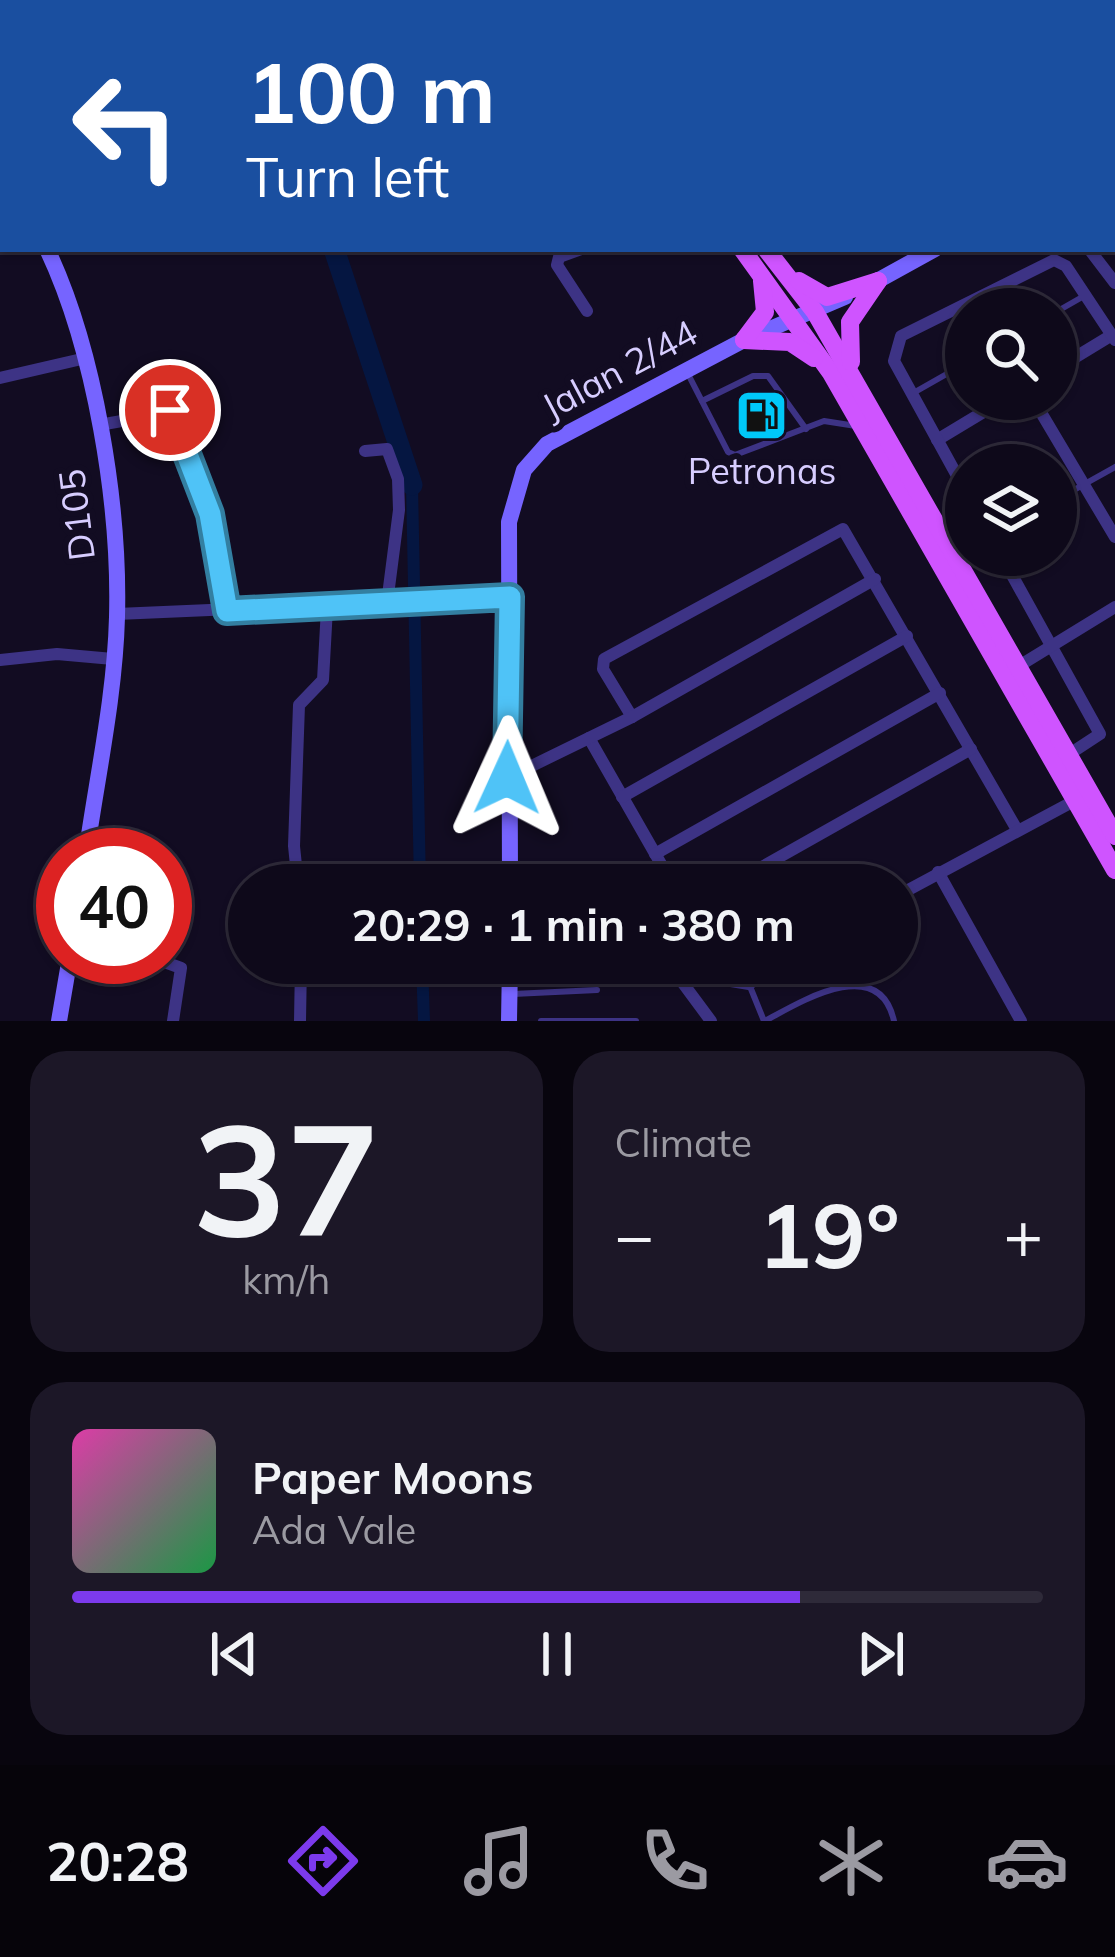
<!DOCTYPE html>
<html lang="en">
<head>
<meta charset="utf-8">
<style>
	:root { --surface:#0e091a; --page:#1c1727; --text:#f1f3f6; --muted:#9b9aa2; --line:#2e2a39; --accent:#7c3aed }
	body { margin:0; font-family:Mulish,sans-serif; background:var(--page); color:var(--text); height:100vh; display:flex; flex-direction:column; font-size:45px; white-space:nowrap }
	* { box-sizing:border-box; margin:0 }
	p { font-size:39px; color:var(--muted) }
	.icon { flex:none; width:66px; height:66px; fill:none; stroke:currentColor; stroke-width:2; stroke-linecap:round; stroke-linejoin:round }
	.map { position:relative; height:1021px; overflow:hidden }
	.details { display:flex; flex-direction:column; gap:30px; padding:30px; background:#08050e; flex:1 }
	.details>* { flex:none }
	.guide { position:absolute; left:0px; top:0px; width:1116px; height:252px; box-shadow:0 3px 9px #0004,0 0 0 3px var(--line); background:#1a4fa0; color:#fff; overflow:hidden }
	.buttons { position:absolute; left:945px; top:288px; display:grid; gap:24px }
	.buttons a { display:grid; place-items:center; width:132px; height:132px; border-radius:50%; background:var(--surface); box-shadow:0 3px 9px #0004,0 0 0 3px var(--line); font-size:60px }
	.speed { position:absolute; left:36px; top:828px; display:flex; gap:24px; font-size:60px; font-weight:700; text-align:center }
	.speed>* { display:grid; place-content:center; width:156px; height:156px; border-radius:50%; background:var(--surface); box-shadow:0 3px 9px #0004,0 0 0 3px var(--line); line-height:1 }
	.speed .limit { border:18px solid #d22; background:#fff; color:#111 }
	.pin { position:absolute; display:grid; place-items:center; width:102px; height:102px; color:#fff; margin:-51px; border:6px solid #fff; border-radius:50%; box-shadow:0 3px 12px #0007 }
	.me { position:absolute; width:132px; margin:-66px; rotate:1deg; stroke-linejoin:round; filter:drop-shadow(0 0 9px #0008) }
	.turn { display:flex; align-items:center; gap:42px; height:252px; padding:0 48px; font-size:54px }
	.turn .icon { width:156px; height:156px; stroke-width:2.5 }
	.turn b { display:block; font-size:84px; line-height:102px }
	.big { font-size:90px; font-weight:700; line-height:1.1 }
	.details .card { flex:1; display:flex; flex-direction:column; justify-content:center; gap:18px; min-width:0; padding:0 42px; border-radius:36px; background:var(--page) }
	.details .dial { align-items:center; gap:0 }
	.dial b { font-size:156px; line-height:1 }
	.song { display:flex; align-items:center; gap:36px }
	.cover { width:144px; height:144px; border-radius:18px; background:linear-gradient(135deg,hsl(320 70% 55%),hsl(140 70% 35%)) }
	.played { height:12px; border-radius:6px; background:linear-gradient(90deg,var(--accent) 75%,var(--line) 75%) }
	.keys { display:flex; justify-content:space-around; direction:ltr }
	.heat { display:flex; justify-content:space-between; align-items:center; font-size:66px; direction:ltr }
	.details .tiles { flex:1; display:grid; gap:30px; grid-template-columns:1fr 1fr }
	.card:last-child { grid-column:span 2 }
	.trip { position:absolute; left:228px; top:864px; width:690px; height:120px; border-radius:60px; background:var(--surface); box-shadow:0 3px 9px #0004,0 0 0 3px var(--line); font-weight:700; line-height:120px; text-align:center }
	.menu { display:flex; height:192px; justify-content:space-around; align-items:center; background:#06040a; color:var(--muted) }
	.menu .icon { width:84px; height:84px }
	.menu .selected { color:var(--accent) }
	.menu b { font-size:54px; color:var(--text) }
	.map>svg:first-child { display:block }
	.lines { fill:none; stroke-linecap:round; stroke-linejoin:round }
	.canal { stroke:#051641; stroke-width:12 }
	.river { stroke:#051641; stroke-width:21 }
	.lane { stroke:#3d3385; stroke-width:6 }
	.street { stroke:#3d3385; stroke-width:12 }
	.secondary { stroke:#7664ff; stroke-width:16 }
	.primary { stroke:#cf54ff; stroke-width:18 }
	.route-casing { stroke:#337fa1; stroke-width:30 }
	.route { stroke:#4fc3f7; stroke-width:21 }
	.labels { text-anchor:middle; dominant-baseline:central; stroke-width:12; stroke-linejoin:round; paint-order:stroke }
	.street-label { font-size:36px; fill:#d7cdff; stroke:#120c22 }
	.poi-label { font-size:36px; fill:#d7cdff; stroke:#120c22 }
</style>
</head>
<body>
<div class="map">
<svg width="1115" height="1021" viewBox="0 0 1115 1021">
	<rect width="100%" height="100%" fill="#120c22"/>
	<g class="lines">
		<!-- canal -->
		<g class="canal">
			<path d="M412 485 420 885"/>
			<path d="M422 963 424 1021"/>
		</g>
		<!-- river -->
		<g class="river">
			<path d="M225 0 227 3"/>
			<path d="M334 249 412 485"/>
		</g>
		<!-- lane -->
		<g class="lane">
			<path d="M78 0 79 3"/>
			<path d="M0 53 3 55"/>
			<path d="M1056 312 1084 296"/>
			<path d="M687 372 728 452 735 455 824 421 856 426"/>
			<path d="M915 392 966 363"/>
			<path d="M702 401 753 376H768L806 429"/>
			<path d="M1056 500 1115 467"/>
			<path d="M749 984 764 1021"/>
			<path d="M513 994 597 990"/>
			<path d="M541 1021H636"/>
			<path d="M765 1021C800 1002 879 953 894 1021"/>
		</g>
		<!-- street -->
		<g class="street">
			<path d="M389 0 391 3"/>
			<path d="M1087 0 1093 3"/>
			<path d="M642 3 646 0"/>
			<path d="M794 3 797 0"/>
			<path d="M1113 15 1115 16"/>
			<path d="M1113 106 1115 102"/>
			<path d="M581 249 559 257 557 265 587 311"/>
			<path d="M1089 249 1115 283"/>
			<path d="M1056 369 1112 335"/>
			<path d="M0 378 86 358"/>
			<path d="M1033 399 1115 537"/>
			<path d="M99 425 173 412 210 514 227 611"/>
			<path d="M937 440 1005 399"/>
			<path d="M365 451 387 449 398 479 399 510 387 603"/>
			<path d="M966 492 894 361 901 336 1054 260 1066 266 1115 340"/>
			<path d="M1001 555 1100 734 1068 755"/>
			<path d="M117 614 510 597"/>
			<path d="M0 660 57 654 113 659"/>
			<path d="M1019 666 1115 607"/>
			<path d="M632 717 603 669 604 659 843 529 1016 828"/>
			<path d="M589 738 673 885"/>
			<path d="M507 778 632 717 875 579"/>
			<path d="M622 797 907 636"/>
			<path d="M655 854 940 693"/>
			<path d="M938 872 1021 1021"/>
			<path d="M298 885 294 846 299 705 323 680 327 608"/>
			<path d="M730 885 971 749"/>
			<path d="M897 896 1074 801"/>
			<path d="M151 957 181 968 173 1021"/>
			<path d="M668 963 711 1021"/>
			<path d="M718 963 731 981 749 984 781 963"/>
			<path d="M300 1021 301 963"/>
		</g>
		<!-- secondary -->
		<g class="secondary">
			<path d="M0 162 3 167"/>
			<path d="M1113 176H1115"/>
			<path d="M47 249C95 350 120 505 117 617 115 696 97 777 86 855"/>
			<path d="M868 286 935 249"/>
			<path d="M510 885 509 522 524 470 547 444 744 340 845 297"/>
			<path d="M59 1021 70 957"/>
			<path d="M509 1021 510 963"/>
		</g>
		<!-- primary -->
		<g class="primary">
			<path d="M551 0 554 3"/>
			<path d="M574 0 577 3"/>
			<path d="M742 249 831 373 1115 870"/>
			<path d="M766 249 815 312 1115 836"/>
			<path d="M799 281 827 297 878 281"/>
			<path d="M744 340 790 342 814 358"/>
			<path d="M744 340 765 312 762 281"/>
			<path d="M851 362 850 322 878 281"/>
		</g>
	</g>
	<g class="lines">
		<defs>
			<path id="route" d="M170 410 210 514 227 611 510 597 507 778"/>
		</defs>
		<!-- route casing -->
		<use href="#route" class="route-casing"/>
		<!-- route -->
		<use href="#route" class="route"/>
	</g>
	<!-- icons -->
	<defs>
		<symbol id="fuel-square" viewBox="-11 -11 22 22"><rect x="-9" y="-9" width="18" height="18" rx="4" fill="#00c8f8" stroke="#120c22"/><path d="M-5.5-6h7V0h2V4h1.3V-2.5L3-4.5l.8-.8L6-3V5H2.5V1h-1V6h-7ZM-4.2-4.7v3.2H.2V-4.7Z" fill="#111"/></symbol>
	</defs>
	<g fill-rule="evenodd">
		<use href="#fuel-square" x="732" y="386" width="59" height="59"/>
	</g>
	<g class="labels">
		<!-- street labels -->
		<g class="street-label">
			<text transform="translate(619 369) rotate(-28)">Jalan 2/44</text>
			<text transform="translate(76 515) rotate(-97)">D105</text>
		</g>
		<!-- poi labels -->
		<g class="poi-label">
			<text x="762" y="470">Petronas</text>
		</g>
	</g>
</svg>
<div class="buttons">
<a><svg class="icon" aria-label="search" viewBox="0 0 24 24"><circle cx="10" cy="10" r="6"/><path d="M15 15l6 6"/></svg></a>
<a><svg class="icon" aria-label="layers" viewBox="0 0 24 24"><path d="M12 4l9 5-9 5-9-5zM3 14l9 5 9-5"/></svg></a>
</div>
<div class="speed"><div class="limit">40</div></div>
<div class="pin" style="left:170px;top:410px;background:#d93025"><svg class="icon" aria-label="arrive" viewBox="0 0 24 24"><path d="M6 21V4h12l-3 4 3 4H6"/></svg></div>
<svg class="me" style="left:507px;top:778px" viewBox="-20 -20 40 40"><path d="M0-17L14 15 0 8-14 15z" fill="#4fc3f7" stroke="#fff" stroke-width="4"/></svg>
<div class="trip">20:29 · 1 min · 380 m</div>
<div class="guide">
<div class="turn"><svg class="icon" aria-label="left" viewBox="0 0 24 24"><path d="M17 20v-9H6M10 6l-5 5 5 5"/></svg><div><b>100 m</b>Turn left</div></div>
</div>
</div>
<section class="details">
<div class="tiles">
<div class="card dial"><b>37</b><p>km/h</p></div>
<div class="card"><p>Climate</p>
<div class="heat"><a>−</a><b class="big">19°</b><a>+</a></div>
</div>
<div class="card">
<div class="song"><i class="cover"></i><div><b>Paper Moons</b><p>Ada Vale</p></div></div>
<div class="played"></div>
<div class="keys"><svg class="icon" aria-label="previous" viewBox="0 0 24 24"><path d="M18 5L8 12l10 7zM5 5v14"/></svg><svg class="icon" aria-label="pause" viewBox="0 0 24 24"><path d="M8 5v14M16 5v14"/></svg><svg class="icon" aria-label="next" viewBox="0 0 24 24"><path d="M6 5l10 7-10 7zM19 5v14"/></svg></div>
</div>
</div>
</section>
<nav class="menu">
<b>20:28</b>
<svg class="icon selected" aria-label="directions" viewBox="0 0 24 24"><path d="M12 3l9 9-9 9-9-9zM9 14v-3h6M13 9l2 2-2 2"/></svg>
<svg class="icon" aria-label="music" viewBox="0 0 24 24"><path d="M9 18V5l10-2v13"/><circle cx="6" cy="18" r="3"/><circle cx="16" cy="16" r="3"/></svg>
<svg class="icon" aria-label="phone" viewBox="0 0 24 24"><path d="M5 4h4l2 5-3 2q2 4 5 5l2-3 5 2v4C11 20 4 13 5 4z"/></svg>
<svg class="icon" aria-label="climate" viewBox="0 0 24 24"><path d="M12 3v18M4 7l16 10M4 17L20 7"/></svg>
<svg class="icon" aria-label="car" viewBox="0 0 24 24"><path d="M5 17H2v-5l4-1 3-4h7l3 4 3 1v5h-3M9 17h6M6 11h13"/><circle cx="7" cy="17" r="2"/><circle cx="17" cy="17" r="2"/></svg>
</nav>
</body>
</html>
